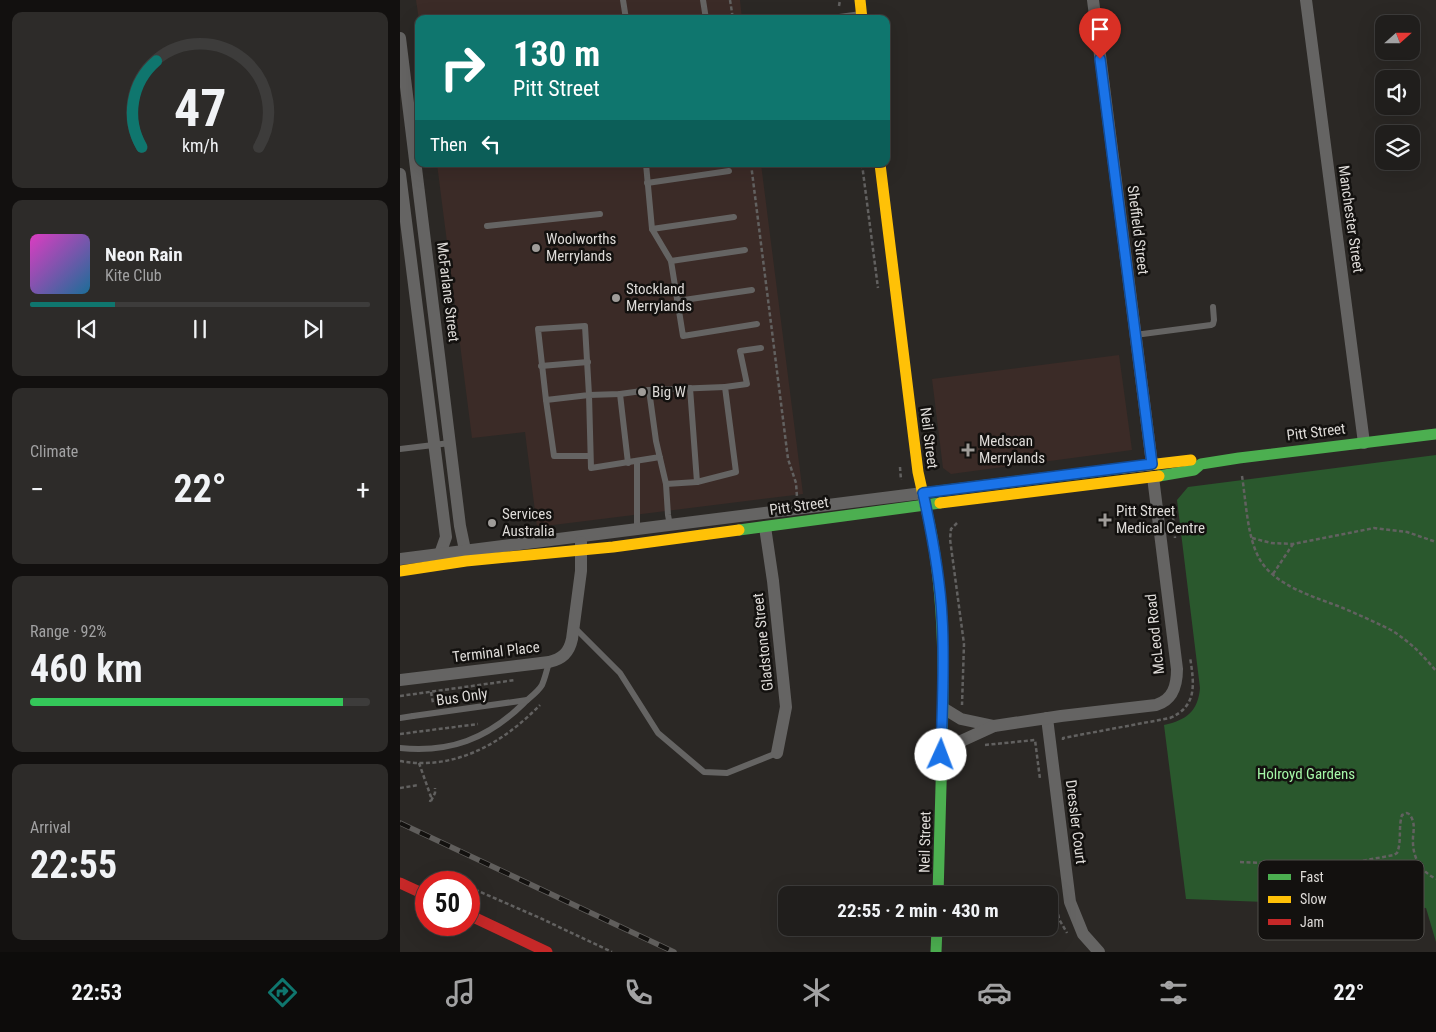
<!DOCTYPE html>
<html lang="en">
<head>
<meta charset="utf-8">
<style>
	:root { --surface:#201e1c; --page:#2d2b29; --text:#f1f3f6; --muted:#a2a2a3; --line:#3d3c3b; --accent:#0f766e }
	body { margin:0; font-family:"Roboto Condensed",sans-serif; background:var(--page); color:var(--text); height:100vh; display:flex; flex-direction:column; font-size:19px; white-space:nowrap }
	* { box-sizing:border-box; margin:0 }
	p { font-size:16px; color:var(--muted) }
	.icon { flex:none; width:28px; height:28px; fill:none; stroke:currentColor; stroke-width:2; stroke-linecap:round; stroke-linejoin:round }
	.map { position:relative; flex:1; overflow:hidden }
	.side { display:flex; flex-direction:column; gap:12px; padding:12px; background:#12100f; width:400px }
	.side>* { flex:none }
	.hud { position:absolute; left:15px; top:15px; width:475px; height:152px; border-radius:10px; box-shadow:0 5px 20px #0002,0 0 0 1px var(--line); background:#0f766e; color:#fff; overflow:hidden }
	.needle { width:32px; rotate:69deg }
	.tools { position:absolute; left:975px; top:15px; display:grid; gap:10px }
	.tools a { display:grid; place-items:center; width:45px; height:45px; border-radius:10px; background:var(--surface); box-shadow:0 5px 20px #0002,0 0 0 1px var(--line); font-size:25px }
	.speed { position:absolute; left:15px; top:871px; display:flex; gap:10px; font-size:25px; font-weight:700; text-align:center }
	.speed>* { display:grid; place-content:center; width:65px; height:65px; border-radius:50%; background:var(--surface); box-shadow:0 5px 20px #0002,0 0 0 1px var(--line); line-height:1 }
	.speed .limit { border:8px solid #d22; background:#fff; color:#111 }
	.pin { position:absolute; display:grid; place-items:center; width:42px; height:42px; color:#fff; margin:-51px -21px; border-radius:50% 50% 50% 0; rotate:-45deg; box-shadow:0 0 5px #0007 }
	.pin .icon { rotate:45deg }
	.me { position:absolute; width:55px; margin:-28px; rotate:2deg; stroke-linejoin:round; filter:drop-shadow(0 0 4px #0008) }
	.turn { display:flex; align-items:center; gap:18px; height:105px; padding:0 15px; font-size:22px }
	.turn .icon { width:65px; height:65px; stroke-width:2.5 }
	.turn b { display:block; font-size:35px; line-height:42px }
	.then { display:flex; align-items:center; height:48px; padding:0 15px; background:#0003; gap:10px; font-size:19px }
	.big { font-size:38px; font-weight:700; line-height:1.1 }
	.side .tile { flex:1; display:flex; flex-direction:column; justify-content:center; gap:8px; min-width:0; padding:0 18px; border-radius:10px; background:var(--page) }
	.side .dial { align-items:center; gap:0 }
	.dial svg { height:130px; overflow:visible; fill:none; stroke:var(--line); stroke-width:7; stroke-linecap:round; text-anchor:middle }
	.dial text { fill:var(--text); stroke:none }
	.song { display:flex; align-items:center; gap:15px }
	.cover { width:60px; height:60px; border-radius:8px; background:linear-gradient(135deg,hsl(310 70% 55%),hsl(200 70% 35%)) }
	.played { height:5px; border-radius:2px; background:linear-gradient(90deg,var(--accent) 25%,var(--line) 25%) }
	.keys { display:flex; justify-content:space-around; direction:ltr }
	.heat { display:flex; justify-content:space-between; align-items:center; font-size:28px; direction:ltr }
	.charge { height:8px; border-radius:4px; background:linear-gradient(90deg,#34c759 92%,var(--line) 0) }
	.trip { position:absolute; left:378px; top:886px; width:280px; height:50px; border-radius:10px; background:var(--surface); box-shadow:0 5px 20px #0002,0 0 0 1px var(--line); font-weight:700; line-height:50px; text-align:center }
	.dock { display:flex; height:80px; justify-content:space-around; align-items:center; background:#0d0c0b; color:var(--muted) }
	.dock .icon { width:35px; height:35px }
	.dock .selected { color:var(--accent) }
	.dock b { font-size:22px; color:var(--text) }
	main { display:flex; flex:1; min-height:0 }
	.map>svg:first-child { display:block }
	.commercial { fill:#3b2b27 }
	.green { fill:#2a582d }
	.lines { fill:none; stroke-linecap:round; stroke-linejoin:round }
	.path { stroke:#626160; stroke-width:2.5; stroke-dasharray:4 2.5; stroke-linecap:butt }
	.lane { stroke:#656463; stroke-width:6 }
	.street { stroke:#656463; stroke-width:12 }
	.fast { stroke:#4caf50; stroke-width:11 }
	.slow { stroke:#ffc107; stroke-width:11 }
	.jam { stroke:#c62828; stroke-width:11 }
	.rail-casing { stroke:#605e5c; stroke-width:5.5 }
	.rail { stroke:#13110f; stroke-width:4; stroke-dasharray:11; stroke-linecap:butt }
	.lane-bridge { stroke:#656463; stroke-width:6 }
	.route-casing { stroke:#114b97; stroke-width:12 }
	.route { stroke:#1a73e8; stroke-width:9 }
	.poi-dot { fill:#9f9c99; stroke:#13110f; stroke-width:2 }
	.labels { text-anchor:middle; dominant-baseline:central; stroke-width:5; stroke-linejoin:round; paint-order:stroke }
	.street-label { font-size:15px; fill:#dedbd8; stroke:#13110f }
	.poi-label { font-size:15px; fill:#dedbd8; stroke:#13110f; text-anchor:start }
	.park-label { font-size:15px; fill:#a5f7a7; stroke:#13110f }
	.key { fill:#13110f; stroke:#504e4b; stroke-width:1 }
	.key-label { font-size:14px; fill:#dedbd8 }
</style>
</head>
<body>
<main>
<section class="side">
<div class="tile dial"><svg viewBox="0 0 100 80">
<path d="M14 69A42 42 0 1 1 86 69"/>
<path d="M14 69A42 42 0 0 1 23 16" stroke="#0f766e"/>
<text x="50" y="56" font-size="32" font-weight="700">47</text>
<text x="50" y="72" font-size="11">km/h</text>
</svg></div>
<div class="tile">
<div class="song"><i class="cover"></i><div><b>Neon Rain</b><p>Kite Club</p></div></div>
<div class="played"></div>
<div class="keys"><svg class="icon" aria-label="previous" viewBox="0 0 24 24"><path d="M18 5L8 12l10 7zM5 5v14"/></svg><svg class="icon" aria-label="pause" viewBox="0 0 24 24"><path d="M8 5v14M16 5v14"/></svg><svg class="icon" aria-label="next" viewBox="0 0 24 24"><path d="M6 5l10 7-10 7zM19 5v14"/></svg></div>
</div>
<div class="tile"><p>Climate</p>
<div class="heat"><a>−</a><b class="big">22°</b><a>+</a></div>
</div>
<div class="tile"><p>Range · 92%</p><b class="big">460 km</b><div class="charge"></div></div>
<div class="tile"><p>Arrival</p><b class="big">22:55</b></div>
</section>
<div class="map">
<svg width="1036" height="952" viewBox="0 0 1036 952">
	<rect width="100%" height="100%" fill="#2b2825"/>
	<!-- commercial -->
	<g class="commercial">
		<path d="M16 0H340L342 19H19V20Z"/>
		<path d="M37 164H361L403 494 137 527 125 432 72 438Z"/>
		<path d="M719 355 732 450 551 474 543 468 532 379Z"/>
	</g>
	<!-- green -->
	<path class="green" d="M1036 455V942L1026 908 786 899 764 725C787 720 798 711 800 688L777 500 788 487Z"/>
	<g class="lines">
		<!-- path -->
		<g class="path">
			<path d="M330 0 333 19"/>
			<path d="M439 6 440 0"/>
			<path d="M351 164 388 459 396 483 397 497"/>
			<path d="M462 164 478 288"/>
			<path d="M500 467 501 480"/>
			<path d="M842 476C846 501 847 536 859 558 874 586 915 597 943 608 959 615 975 622 991 630 1009 641 1023 655 1036 671"/>
			<path d="M773 517 775 538"/>
			<path d="M557 523 551 529 550 539 564 644 562 705"/>
			<path d="M852 538 871 543 893 544 974 528 1007 532 1036 542"/>
			<path d="M873 574 893 544"/>
			<path d="M31 692 33 703"/>
			<path d="M0 696 115 680"/>
			<path d="M0 734 78 724"/>
			<path d="M663 740V738L770 718C798 706 794 683 790 657"/>
			<path d="M585 745 635 740 640 779"/>
			<path d="M0 761C55 771 103 743 140 705"/>
			<path d="M19 763 31 797 30 802"/>
			<path d="M0 788 19 785"/>
			<path d="M31 801 35 793V788"/>
			<path d="M840 862 934 866 994 855 997 853C1002 841 998 828 1002 815L1007 813 1009 814C1015 821 1014 828 1013 837 1012 856 1019 870 1036 879"/>
			<path d="M34 882 50 878 60 882"/>
			<path d="M69 887 140 918 212 952"/>
			<path d="M657 908 659 919 667 933"/>
		</g>
		<!-- lane -->
		<g class="lane">
			<path d="M223 0 226 19"/>
			<path d="M303 0 306 19"/>
			<path d="M425 19 461 14"/>
			<path d="M246 164 252 229 271 261 283 336 357 324"/>
			<path d="M247 183 329 171"/>
			<path d="M87 226 200 214"/>
			<path d="M252 229 334 217"/>
			<path d="M271 261 345 250"/>
			<path d="M277 301 352 290"/>
			<path d="M185 326 189 395 146 400 138 329Z"/>
			<path d="M735 335 811 325 813 324 814 320 813 307"/>
			<path d="M141 366 188 362"/>
			<path d="M290 388 297 482"/>
			<path d="M249 390 325 387"/>
			<path d="M220 394 228 463"/>
			<path d="M146 400 154 456H190"/>
			<path d="M0 449 50 443"/>
			<path d="M260 457 191 468 189 395 220 394 249 390 256 441 266 484 297 482 336 472 325 387 347 384 340 351 361 348"/>
			<path d="M266 484 268 515 270 525"/>
			<path d="M237 530V461"/>
			<path d="M174 627 220 673 258 733 304 772 327 773 377 753"/>
			<path d="M0 718 13 716"/>
			<path d="M0 748C50 753 87 739 123 704 129 698 138 692 142 685 145 678 147 670 149 662"/>
		</g>
		<!-- street -->
		<g class="street">
			<path d="M693 0 752 464"/>
			<path d="M906 0 964 443"/>
			<path d="M0 38 60 526 65 550"/>
			<path d="M0 174 46 537 40 554"/>
			<path d="M365 527 373 581 386 707 377 753"/>
			<path d="M0 559 523 493"/>
			<path d="M0 680 149 662C162 659 169 653 172 639L181 571V542"/>
			<path d="M543 708 561 719 594 726"/>
			<path d="M647 718 670 902 683 934 699 952"/>
			<path d="M541 755 559 742 594 726 661 716 756 705C773 700 777 686 777 669L753 477"/>
		</g>
		<!-- fast -->
		<g class="fast">
			<path d="M759 476 794 470 801 464 839 458 1036 434"/>
			<path d="M523 493 723 468"/>
			<path d="M526 508C545 587 544 670 542 750 541 799 539 847 538 895"/>
			<path d="M339 530 540 503"/>
			<path d="M536 952 537 928"/>
		</g>
		<!-- slow -->
		<g class="slow">
			<path d="M460 0 462 19"/>
			<path d="M480 164 518 472 526 508"/>
			<path d="M723 468 791 460"/>
			<path d="M540 503 759 476"/>
			<path d="M0 571 66 561 213 547 339 530"/>
		</g>
		<!-- jam -->
		<g class="jam">
			<path d="M0 883 26 895"/>
			<path d="M69 915 147 952"/>
		</g>
		<defs>
			<path id="rail" d="M0 823 274 952"/>
		</defs>
		<!-- rail casing -->
		<use href="#rail" class="rail-casing"/>
		<!-- rail -->
		<use href="#rail" class="rail"/>
		<!-- lane-bridge -->
		<path class="lane-bridge" d="M13 716 127 700"/>
	</g>
	<g class="lines">
		<defs>
			<path id="route" d="M541 755C542 709 545 663 542 617 540 576 532 534 523 493L752 464 700 59"/>
		</defs>
		<!-- route casing -->
		<use href="#route" class="route-casing"/>
		<!-- route -->
		<use href="#route" class="route"/>
	</g>
	<!-- markers -->
	<g class="poi-dot">
		<circle cx="136" cy="248" r="5"/>
		<circle cx="216" cy="298" r="5"/>
		<circle cx="242" cy="392" r="5"/>
		<path d="M565.5 442.5h5v5h5v5h-5v5h-5v-5h-5v-5h5z"/>
		<path d="M702.5 512.5h5v5h5v5h-5v5h-5v-5h-5v-5h5z"/>
		<circle cx="92" cy="523" r="5"/>
	</g>
	<g class="labels">
		<!-- street labels -->
		<g class="street-label">
			<text transform="translate(951 219) rotate(82)">Manchester Street</text>
			<text transform="translate(738 230) rotate(83)">Sheffield Street</text>
			<text transform="translate(48 292) rotate(83)">McFarlane Street</text>
			<text transform="translate(916 432) rotate(-7)">Pitt Street</text>
			<text transform="translate(529 438) rotate(83)">Neil Street</text>
			<text transform="translate(399 506) rotate(-8)">Pitt Street</text>
			<text transform="translate(755 634) rotate(-96)">McLeod Road</text>
			<text transform="translate(363 642) rotate(-96)">Gladstone Street</text>
			<text transform="translate(96 652) rotate(-7)">Terminal Place</text>
			<text transform="translate(62 697) rotate(-8)">Bus Only</text>
			<text transform="translate(676 822) rotate(83)">Dressler Court</text>
			<text transform="translate(525 842) rotate(-89)">Neil Street</text>
		</g>
		<!-- poi labels -->
		<g class="poi-label">
			<text x="146" y="239">Woolworths<tspan x="146" dy="17">Merrylands</tspan></text>
			<text x="226" y="289">Stockland<tspan x="226" dy="17">Merrylands</tspan></text>
			<text x="252" y="392">Big W</text>
			<text x="579" y="441">Medscan<tspan x="579" dy="17">Merrylands</tspan></text>
			<text x="716" y="511">Pitt Street<tspan x="716" dy="17">Medical Centre</tspan></text>
			<text x="102" y="514">Services<tspan x="102" dy="17">Australia</tspan></text>
		</g>
		<!-- park labels -->
		<g class="park-label">
			<text x="906" y="774">Holroyd Gardens</text>
		</g>
	</g>
	<!-- legend -->
	<rect x="858" y="860" width="166" height="80" rx="8" class="key"/>
	<rect x="868" y="874" width="23" height="6" fill="#4caf50"/>
	<rect x="868" y="896" width="23" height="7" fill="#ffc107"/>
	<rect x="868" y="919" width="23" height="6" fill="#c62828"/>
	<g class="key-label">
		<text x="900" y="882">Fast</text>
		<text x="900" y="904">Slow</text>
		<text x="900" y="927">Jam</text>
	</g>
</svg>
<div class="tools">
<a><svg class="needle" viewBox="-14 -14 28 28"><path d="M0-13l5 13h-10z" fill="#e53935"/><path d="M0 13l5-13h-10z" fill="#a2a2a3"/></svg></a>
<a><svg class="icon" aria-label="sound" viewBox="0 0 24 24"><path d="M4 9h4l5-4v14l-5-4H4zM17 9q2 3 0 6"/></svg></a>
<a><svg class="icon" aria-label="layers" viewBox="0 0 24 24"><path d="M12 4l9 5-9 5-9-5zM3 14l9 5 9-5"/></svg></a>
</div>
<div class="speed"><div class="limit">50</div></div>
<div class="pin" style="left:700px;top:59px;background:#d93025"><svg class="icon" aria-label="arrive" viewBox="0 0 24 24"><path d="M6 21V4h12l-3 4 3 4H6"/></svg></div>
<svg class="me" style="left:541px;top:755px" viewBox="-20 -20 40 40"><circle r="19" fill="#fff"/><path d="M0-13L10 11 0 6-10 11z" fill="#1a73e8"/></svg>
<div class="trip">22:55 · 2 min · 430 m</div>
<div class="hud">
<div class="turn"><svg class="icon" aria-label="right" viewBox="0 0 24 24"><path d="M7 20v-9h11M14 6l5 5-5 5"/></svg><div><b>130 m</b>Pitt Street</div></div>
<div class="then">Then<svg class="icon" aria-label="left" viewBox="0 0 24 24"><path d="M17 20v-9H6M10 6l-5 5 5 5"/></svg></div>
</div>
</div>
</main>
<nav class="dock">
<b>22:53</b>
<svg class="icon selected" aria-label="directions" viewBox="0 0 24 24"><path d="M12 3l9 9-9 9-9-9zM9 14v-3h6M13 9l2 2-2 2"/></svg>
<svg class="icon" aria-label="music" viewBox="0 0 24 24"><path d="M9 18V5l10-2v13"/><circle cx="6" cy="18" r="3"/><circle cx="16" cy="16" r="3"/></svg>
<svg class="icon" aria-label="phone" viewBox="0 0 24 24"><path d="M5 4h4l2 5-3 2q2 4 5 5l2-3 5 2v4C11 20 4 13 5 4z"/></svg>
<svg class="icon" aria-label="climate" viewBox="0 0 24 24"><path d="M12 3v18M4 7l16 10M4 17L20 7"/></svg>
<svg class="icon" aria-label="car" viewBox="0 0 24 24"><path d="M5 17H2v-5l4-1 3-4h7l3 4 3 1v5h-3M9 17h6M6 11h13"/><circle cx="7" cy="17" r="2"/><circle cx="17" cy="17" r="2"/></svg>
<svg class="icon" aria-label="filters" viewBox="0 0 24 24"><path d="M4 7h16M4 17h16"/><circle cx="9" cy="7" r="2"/><circle cx="15" cy="17" r="2"/></svg>
<b>22°</b>
</nav>
</body>
</html>
